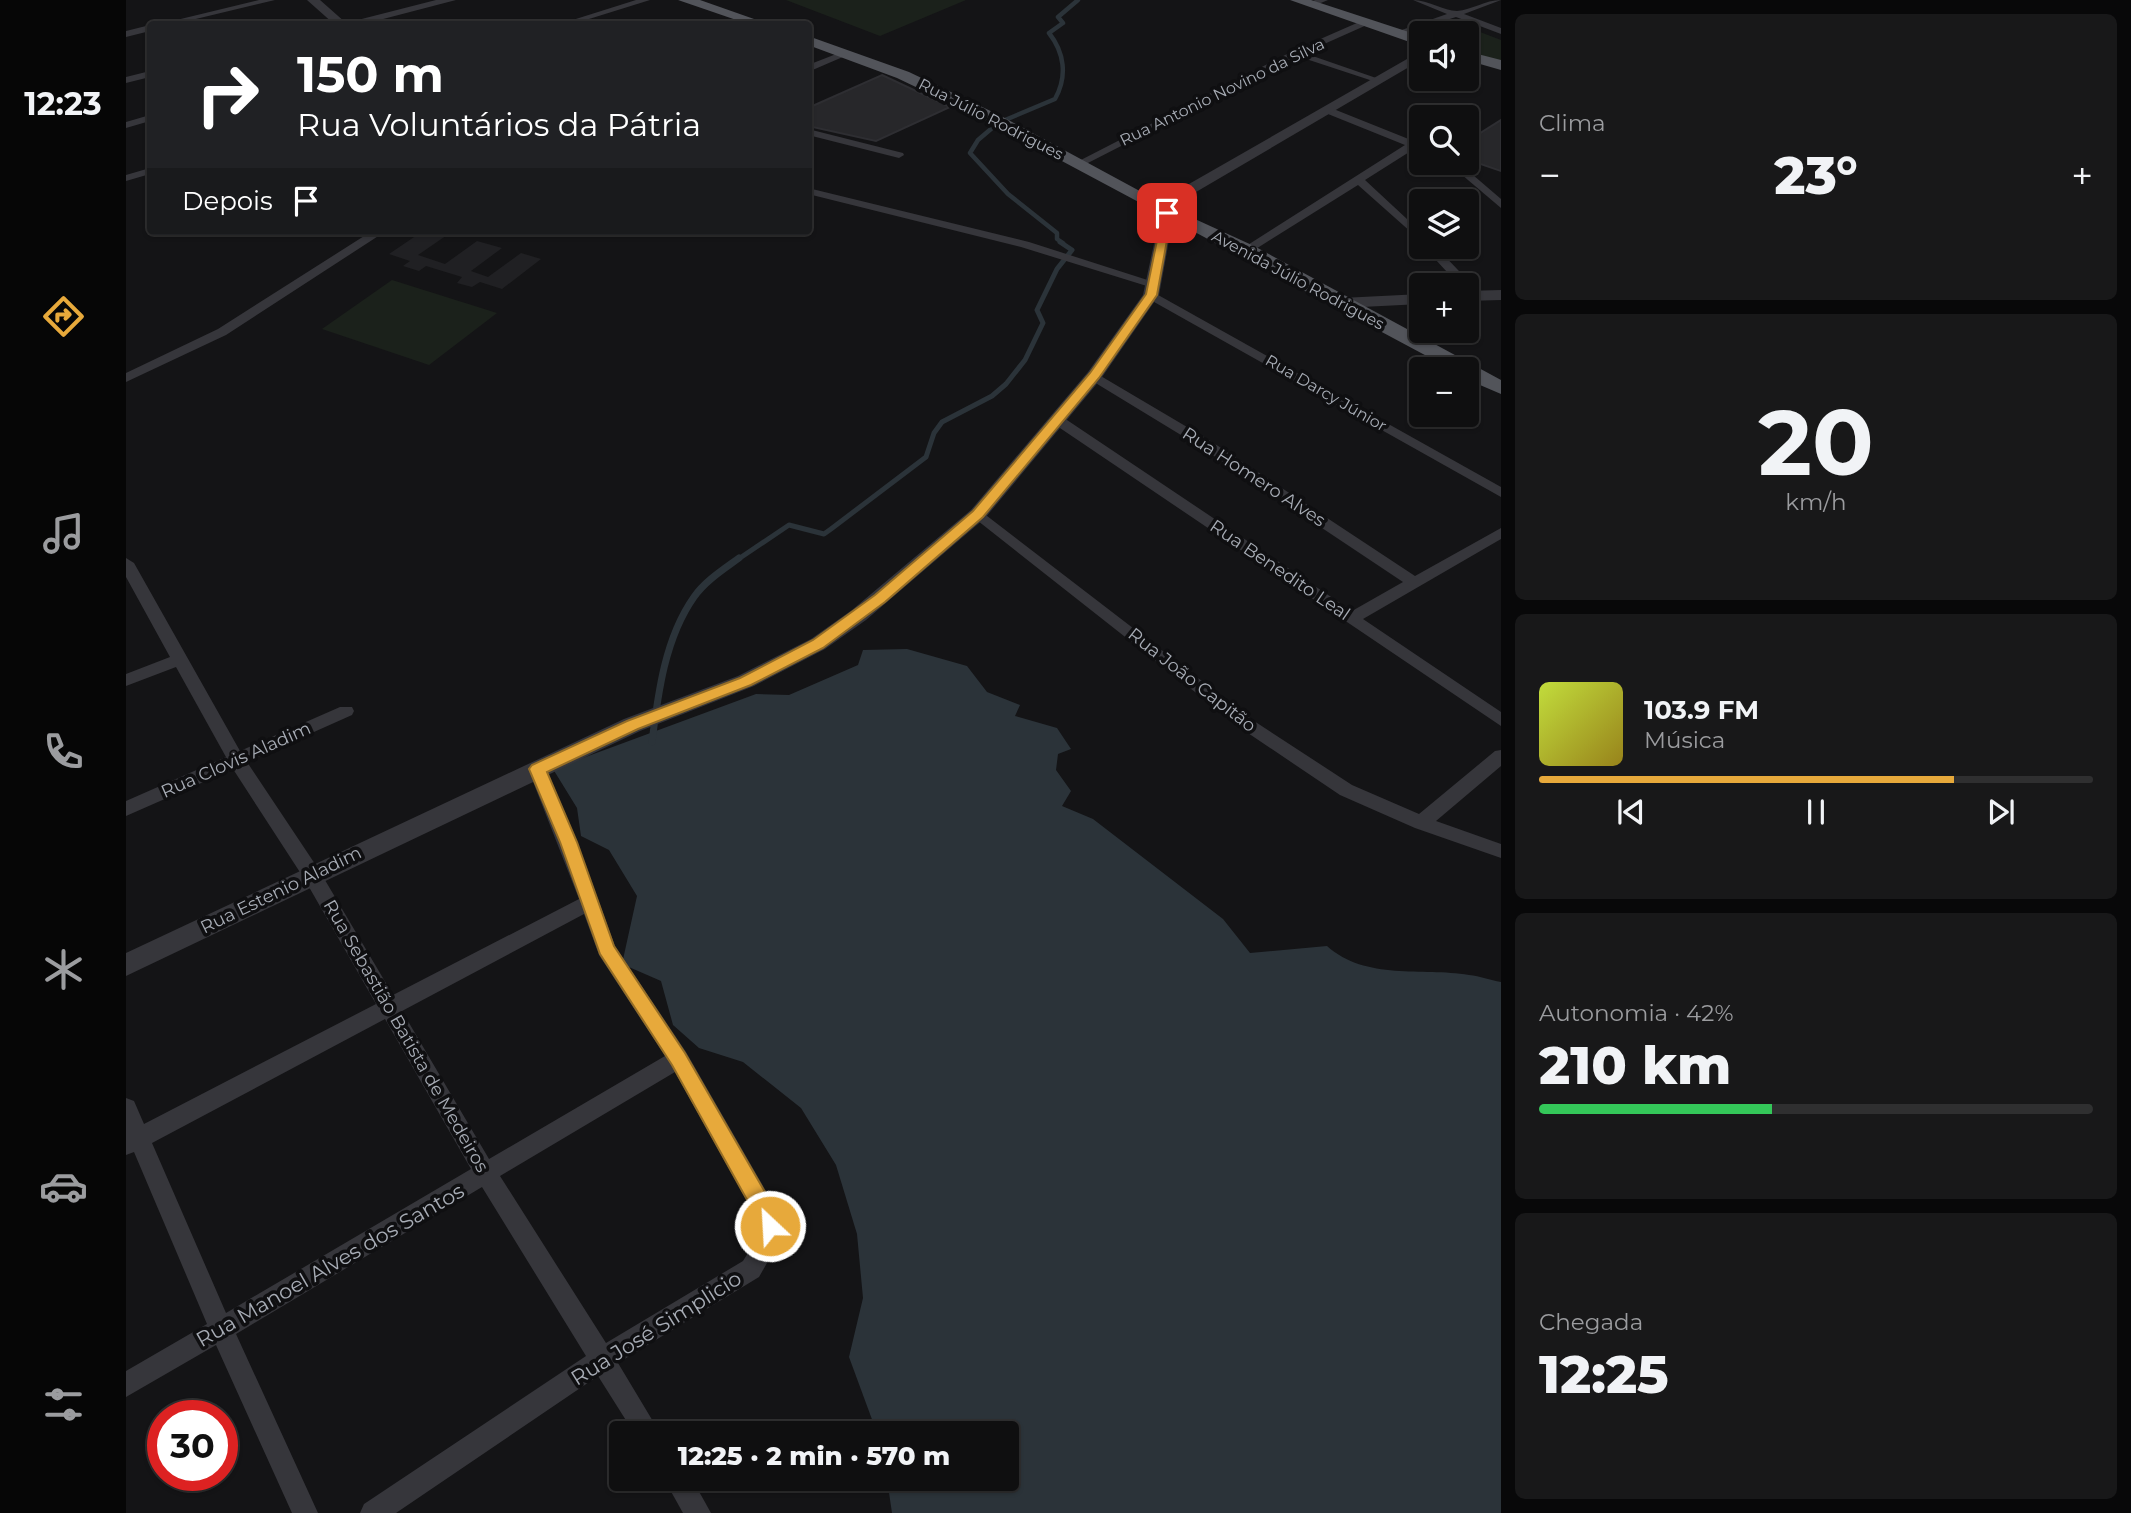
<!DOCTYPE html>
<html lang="pt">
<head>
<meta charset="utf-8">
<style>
	:root { --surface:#0f0f10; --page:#181819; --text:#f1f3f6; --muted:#9b9c9f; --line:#2f2f30; --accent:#e7a93b }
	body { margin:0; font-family:Montserrat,sans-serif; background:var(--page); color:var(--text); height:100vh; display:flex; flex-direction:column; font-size:26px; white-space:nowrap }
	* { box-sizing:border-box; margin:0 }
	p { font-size:23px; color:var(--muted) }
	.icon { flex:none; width:38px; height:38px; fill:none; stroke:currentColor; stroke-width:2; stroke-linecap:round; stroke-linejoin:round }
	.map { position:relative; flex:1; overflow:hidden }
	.side { display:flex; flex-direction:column; gap:14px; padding:14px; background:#080809; width:630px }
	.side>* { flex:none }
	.top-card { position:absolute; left:21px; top:21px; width:665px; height:214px; border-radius:7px; box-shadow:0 2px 5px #0004,0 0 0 2px var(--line); background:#202124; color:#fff; overflow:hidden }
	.tools { position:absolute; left:1283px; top:21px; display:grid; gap:14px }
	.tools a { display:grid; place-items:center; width:70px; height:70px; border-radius:7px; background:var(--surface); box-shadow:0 2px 5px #0004,0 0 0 2px var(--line); font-size:35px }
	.speed { position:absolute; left:21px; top:1400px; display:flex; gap:14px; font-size:35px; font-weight:700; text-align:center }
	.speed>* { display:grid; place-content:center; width:91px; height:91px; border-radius:50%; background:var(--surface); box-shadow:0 2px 5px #0004,0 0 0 2px var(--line); line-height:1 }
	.speed .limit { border:10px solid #d22; background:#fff; color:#111 }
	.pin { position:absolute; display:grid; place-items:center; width:60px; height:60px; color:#fff; margin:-30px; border-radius:14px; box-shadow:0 4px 10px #0006 }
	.me { position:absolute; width:77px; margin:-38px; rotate:335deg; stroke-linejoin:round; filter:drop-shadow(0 0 5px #0008) }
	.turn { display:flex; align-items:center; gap:24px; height:147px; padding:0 35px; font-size:32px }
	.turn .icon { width:91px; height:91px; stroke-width:2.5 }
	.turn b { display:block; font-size:49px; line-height:60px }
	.then { display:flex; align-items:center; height:66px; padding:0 35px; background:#0003; gap:14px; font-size:26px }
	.big { font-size:52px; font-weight:800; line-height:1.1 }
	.side .card { flex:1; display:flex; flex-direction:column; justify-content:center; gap:10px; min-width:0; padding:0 24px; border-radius:10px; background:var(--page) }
	.side .dial { align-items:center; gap:0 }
	.dial b { font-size:91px; line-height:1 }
	.song { display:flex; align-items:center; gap:21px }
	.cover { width:84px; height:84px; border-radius:10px; background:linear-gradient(135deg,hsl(70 70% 55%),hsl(50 70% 35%)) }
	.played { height:7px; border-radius:4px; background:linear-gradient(90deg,var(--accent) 75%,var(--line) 75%) }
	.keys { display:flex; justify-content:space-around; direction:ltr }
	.heat { display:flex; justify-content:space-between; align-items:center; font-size:38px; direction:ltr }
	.charge { height:10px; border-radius:5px; background:linear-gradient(90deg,#34c759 42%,var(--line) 0) }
	.trip { position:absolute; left:483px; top:1421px; width:410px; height:70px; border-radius:7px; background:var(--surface); box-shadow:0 2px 5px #0004,0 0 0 2px var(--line); font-weight:800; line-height:70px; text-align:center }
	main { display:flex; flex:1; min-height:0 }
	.menu { display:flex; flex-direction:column; width:126px; justify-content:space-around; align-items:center; background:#060606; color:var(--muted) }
	.menu .icon { width:49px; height:49px }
	.menu .selected { color:var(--accent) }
	.menu b { font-size:32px; color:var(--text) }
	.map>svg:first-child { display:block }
	.built { fill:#202023 }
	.green { fill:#1b211b }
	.water { fill:#2b3339 }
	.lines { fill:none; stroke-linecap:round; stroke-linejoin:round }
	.stream-far2 { stroke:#2b3339; stroke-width:4.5 }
	.stream-far1 { stroke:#2b3339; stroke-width:5 }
	.stream { stroke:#2b3339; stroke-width:7 }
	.building { fill:#27272a; stroke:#2e2e32; stroke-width:2 }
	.minor { fill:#36363b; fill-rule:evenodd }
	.tertiary { fill:#36363b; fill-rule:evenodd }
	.primary { fill:#52545a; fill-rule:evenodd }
	.route { fill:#e7a93b; stroke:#966e26; stroke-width:2 }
	.labels { text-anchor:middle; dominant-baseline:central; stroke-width:7; stroke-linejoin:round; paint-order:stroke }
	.far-street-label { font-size:16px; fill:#a7acb5; stroke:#0f0f11 }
	.street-label { font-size:18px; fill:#a7acb5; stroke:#0f0f11 }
	.near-street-label { font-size:21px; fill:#a7acb5; stroke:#0f0f11 }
</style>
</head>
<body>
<main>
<nav class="menu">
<b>12:23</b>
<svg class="icon selected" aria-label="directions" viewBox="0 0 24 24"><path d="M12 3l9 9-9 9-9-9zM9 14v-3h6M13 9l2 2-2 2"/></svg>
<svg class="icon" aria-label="music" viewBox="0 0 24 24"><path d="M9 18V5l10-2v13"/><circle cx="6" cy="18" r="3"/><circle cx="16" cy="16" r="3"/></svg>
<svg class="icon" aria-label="phone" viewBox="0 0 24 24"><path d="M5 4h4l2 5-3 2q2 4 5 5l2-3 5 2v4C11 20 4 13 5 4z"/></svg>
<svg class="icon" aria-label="climate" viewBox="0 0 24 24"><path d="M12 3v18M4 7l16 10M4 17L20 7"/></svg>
<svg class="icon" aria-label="car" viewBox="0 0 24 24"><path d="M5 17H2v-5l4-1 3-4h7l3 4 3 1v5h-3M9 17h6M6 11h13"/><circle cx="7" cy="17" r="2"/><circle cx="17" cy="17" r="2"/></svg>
<svg class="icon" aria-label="filters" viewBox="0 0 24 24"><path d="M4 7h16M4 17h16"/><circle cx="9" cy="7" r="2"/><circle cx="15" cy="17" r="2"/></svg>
</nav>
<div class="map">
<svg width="1375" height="1513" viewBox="0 0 1375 1513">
	<rect width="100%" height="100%" fill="#141416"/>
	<!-- built -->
	<path class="built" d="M297 231 324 233 292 255 319 264 351 241 376 248 345 271 362 277 395 253 415 259 376 289 354 282 346 287 331 283 336 277 300 266 293 271 277 266 284 261 263 254Z"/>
	<!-- green -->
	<g class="green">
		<path d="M660 0H840L754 36Z"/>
		<path d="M1328 22 1375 40V61L1341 54 1340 33H1298Z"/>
		<path d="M266 280 371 313 303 365 196 329Z"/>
	</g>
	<!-- water -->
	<path class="water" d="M781 649 841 666 861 692 894 705 889 716 931 728 945 749 932 754 930 770 945 791 936 806 967 819 1097 919 1124 953 1201 946C1240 981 1296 967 1343 975 1354 976 1364 980 1375 982V1513H766L761 1479H880V1433H751L723 1357 737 1298 731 1234 710 1165 675 1108 617 1062 573 1048 547 1025 535 981 496 964 511 896 483 850 455 836 451 808 427 769 630 694 663 695 732 665 737 650Z"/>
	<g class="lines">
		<!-- stream-far2 -->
		<path class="stream-far2" d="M937 243 931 239V233L882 194 844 153 852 140 872 123 929 99C942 76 938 52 923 33L937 23 932 17 952 0"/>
		<!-- stream-far1 -->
		<path class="stream-far1" d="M611 560 663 525 698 534 705 529 800 457 808 433 816 422 866 396 880 384 899 360 917 323 911 310 931 269 946 250 934 242"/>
		<!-- stream -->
		<path class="stream" d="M526 742C532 693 539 638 568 597 579 581 598 569 613 558"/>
	</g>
	<!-- building -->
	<g class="building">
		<path d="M756 75 824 107 750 141 682 126V108Z"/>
		<path d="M1375 120V171L1340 159V142Z"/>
	</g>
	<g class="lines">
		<!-- minor -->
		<g class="minor">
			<path d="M133 0H149L49 24H34Z"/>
			<path d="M510 0H524L447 24H434Z"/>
			<path d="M1189 0H1202L1185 7 1181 4Z"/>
			<path d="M1287 0C1302 0 1318 11 1331 11 1346 10 1359 0 1375 0L1338 14 1375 28V34L1330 17 1270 36V32L1321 14Z"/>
			<path d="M211 18 216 21 214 23 192 24Z"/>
			<path d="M1240 19 1245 22 1243 24 1178 53 1253 79V83L1171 56 958 165 949 163 1167 51Z"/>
			<path d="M24 25V31L0 37V31Z"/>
			<path d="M718 51 726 53 682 72V65Z"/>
			<path d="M24 71V77L0 83V77Z"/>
			<path d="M1197 108H1205L1295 144V151L1288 149 1239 180 1295 232V241L1232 185 1125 252H1117V248L1279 145 1197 112Z"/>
			<path d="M24 115V121L0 128V122Z"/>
			<path d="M682 129 777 153 778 155 773 158 682 135Z"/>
			<path d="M1322 163H1333L1375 199V208Z"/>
			<path d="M24 168V174L0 181V175Z"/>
			<path d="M682 188 903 242 1034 284 1024 287 895 247 682 194Z"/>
			<path d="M246 231H260L100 335 0 382V373L92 329Z"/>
			<path d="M1298 247H1310L1354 293V299H1346L1340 293V285H1333Z"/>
			<path d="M1025 291 1375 487V497L1021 298 1019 295Z"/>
			<path d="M968 372 1083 440 1289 576 1375 528V539L1237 619 1375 712V726L928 424V418H938L1226 611 1277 582 1073 446 963 379V373Z"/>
			<path d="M852 509 1128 721 1226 785 1293 814 1369 751 1375 750V766L1310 821 1375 844V858L1289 828 1214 795 1116 729 847 517V511Z"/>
			<path d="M0 558 8 563 114 751 214 707H226L228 711 226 715 121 762 193 870 267 995 453 899 402 769 405 764H417L451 842 489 946 560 1052 648 1205 655 1226 653 1242 633 1277 492 1363 534 1433H508L472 1376 270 1513H234L238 1504 460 1356 356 1187 110 1334 192 1513H166L90 1345 0 1397V1371L81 1324 8 1152 0 1155V1098L8 1101 18 1124 250 1004 179 880 107 769 0 816V801L100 757 50 667 0 686V674L44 657 0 577ZM458 914 473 955 539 1056 363 1159 276 1011ZM259 1019 345 1169 100 1313 26 1143ZM549 1072 630 1217C635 1235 626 1246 617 1261L480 1343 374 1176Z"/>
			<path d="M538 1479H566L585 1513H557Z"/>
		</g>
		<!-- tertiary -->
		<g class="tertiary">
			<path d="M181 0H194L220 23 310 0H330L238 24H208Z"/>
			<path d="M1295 51V60L1041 209 1048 213 1033 295 974 380 859 518 740 620 699 649 628 686 514 731 0 976V953L498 719 612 676 685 639 726 610 845 510 962 372 1017 295 1035 211 1028 210V204Z"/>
			<path d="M1375 290V300L1340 301V291Z"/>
			<path d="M1295 294V304L1216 308 1208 303 1216 298Z"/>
		</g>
		<!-- primary -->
		<g class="primary">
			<path d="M552 0H574L642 24H622Z"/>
			<path d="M1164 0H1185L1295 36V46Z"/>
			<path d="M682 36 783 72 875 116 1047 209 1128 246 1375 380V394L1340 379V369H1325L863 122 771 78 682 45Z"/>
			<path d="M1340 51 1375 60V70L1340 60Z"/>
		</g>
	</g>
	<!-- route -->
	<path class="route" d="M1037 211 1046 213 1031 295 973 378 857 517 759 602 697 648 625 685 512 729 421 772 451 842 488 946 559 1053 647 1206 654 1226 651 1233 644 1236 636 1233 630 1216 546 1065 474 954 434 842 403 769 406 765 501 721 614 678 687 640 749 595 847 511 964 373 1020 294Z"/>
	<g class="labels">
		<!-- far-street labels -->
		<g class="far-street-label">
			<text transform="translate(1096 92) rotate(-26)">Rua Antonio Novino da Silva</text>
			<text transform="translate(865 119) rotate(27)">Rua Júlio Rodrigues</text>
			<text transform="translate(1172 280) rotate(28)">Avenida Júlio Rodrigues</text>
			<text transform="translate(1200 393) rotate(30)">Rua Darcy Júnior</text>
		</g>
		<!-- street labels -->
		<g class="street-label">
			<text transform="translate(1128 477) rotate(33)">Rua Homero Alves</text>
			<text transform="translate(1154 570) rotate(34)">Rua Benedito Leal</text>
			<text transform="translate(1066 680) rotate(38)">Rua João Capitão</text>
			<text transform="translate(110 760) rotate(-24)">Rua Clovis Aladim</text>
			<text transform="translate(155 890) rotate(-26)">Rua Estenio Aladim</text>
			<text transform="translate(280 1036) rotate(60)">Rua Sebastião Batista de Medeiros</text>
		</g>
		<!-- near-street labels -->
		<g class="near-street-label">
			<text transform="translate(204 1265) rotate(-30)">Rua Manoel Alves dos Santos</text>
			<text transform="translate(530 1328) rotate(-32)">Rua José Simplicio</text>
		</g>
	</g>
</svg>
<div class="tools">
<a><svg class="icon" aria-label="sound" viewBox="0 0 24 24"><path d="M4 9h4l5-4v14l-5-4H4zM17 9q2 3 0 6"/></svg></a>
<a><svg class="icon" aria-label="search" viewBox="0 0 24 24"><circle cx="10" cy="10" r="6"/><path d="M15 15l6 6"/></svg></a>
<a><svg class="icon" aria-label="layers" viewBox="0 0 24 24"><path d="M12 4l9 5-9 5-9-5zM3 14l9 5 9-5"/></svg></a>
<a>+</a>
<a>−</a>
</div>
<div class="speed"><div class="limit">30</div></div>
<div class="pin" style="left:1041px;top:213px;background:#d93025"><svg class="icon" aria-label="arrive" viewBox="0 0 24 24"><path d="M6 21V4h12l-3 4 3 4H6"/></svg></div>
<svg class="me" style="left:644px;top:1226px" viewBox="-20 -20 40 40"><circle r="17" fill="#e7a93b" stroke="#fff" stroke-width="3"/><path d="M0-11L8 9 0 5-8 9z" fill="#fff"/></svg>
<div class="trip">12:25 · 2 min · 570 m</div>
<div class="top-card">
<div class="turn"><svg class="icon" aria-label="right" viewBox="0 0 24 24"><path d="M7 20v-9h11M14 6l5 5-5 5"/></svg><div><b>150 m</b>Rua Voluntários da Pátria</div></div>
<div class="then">Depois<svg class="icon" aria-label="arrive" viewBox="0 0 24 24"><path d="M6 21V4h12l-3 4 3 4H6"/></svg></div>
</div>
</div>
<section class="side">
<div class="card"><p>Clima</p>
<div class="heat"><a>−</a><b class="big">23°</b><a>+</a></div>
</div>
<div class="card dial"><b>20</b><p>km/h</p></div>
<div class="card">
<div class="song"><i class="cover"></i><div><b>103.9 FM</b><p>Música</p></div></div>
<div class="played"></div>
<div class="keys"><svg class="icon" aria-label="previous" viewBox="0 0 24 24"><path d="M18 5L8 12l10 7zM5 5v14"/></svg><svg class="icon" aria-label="pause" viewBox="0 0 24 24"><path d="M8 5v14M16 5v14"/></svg><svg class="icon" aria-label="next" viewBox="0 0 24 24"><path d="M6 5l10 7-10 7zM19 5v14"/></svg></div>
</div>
<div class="card"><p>Autonomia · 42%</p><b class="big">210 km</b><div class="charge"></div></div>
<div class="card"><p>Chegada</p><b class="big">12:25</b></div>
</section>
</main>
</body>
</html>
